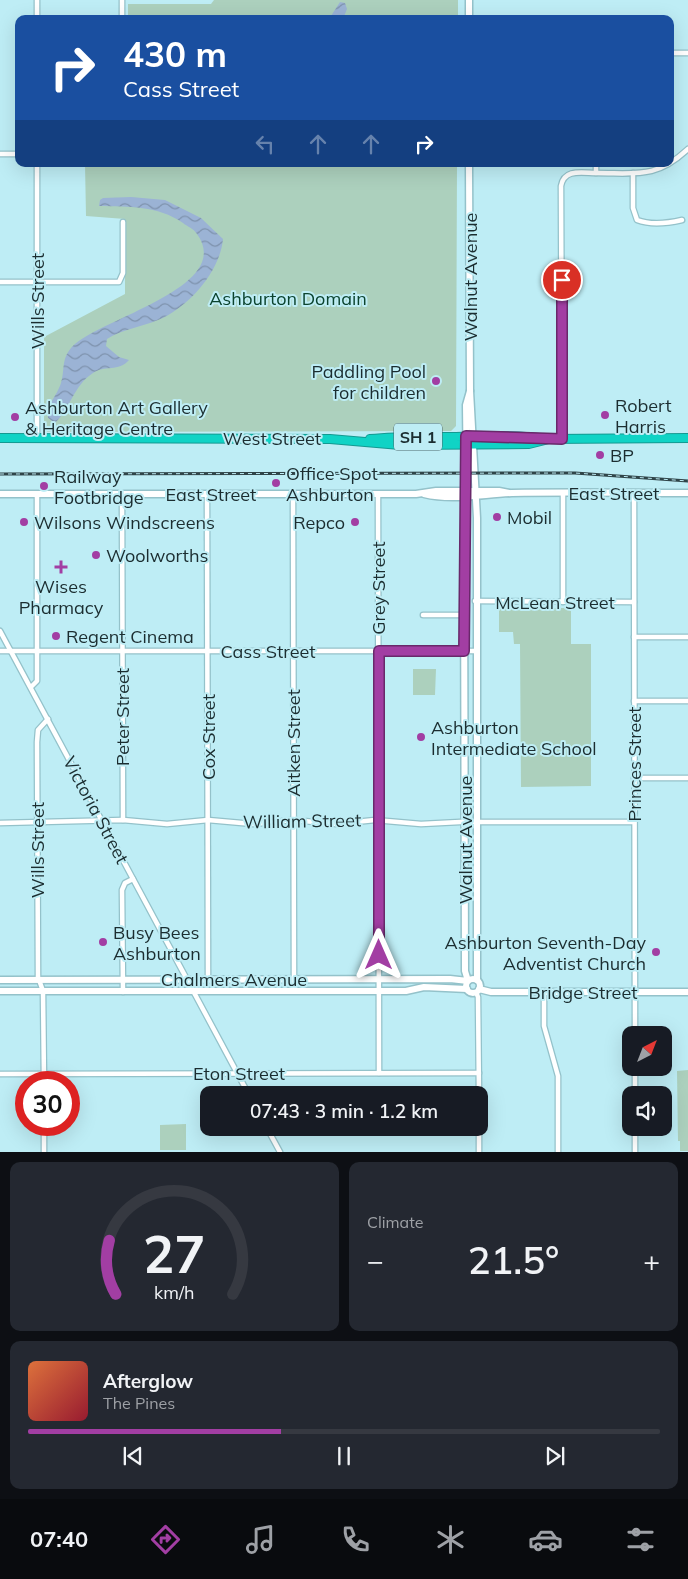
<!DOCTYPE html>
<html lang="en">
<head>
<meta charset="utf-8">
<style>
	:root { --surface:#171b24; --page:#242831; --text:#f1f3f6; --muted:#9ea1a6; --line:#363941; --accent:#a23ea3 }
	body { margin:0; font-family:Mulish,sans-serif; background:var(--page); color:var(--text); height:100vh; display:flex; flex-direction:column; font-size:19px; white-space:nowrap }
	* { box-sizing:border-box; margin:0 }
	p { font-size:16px; color:var(--muted) }
	.icon { flex:none; width:28px; height:28px; fill:none; stroke:currentColor; stroke-width:2; stroke-linecap:round; stroke-linejoin:round }
	.map { position:relative; height:1152px; overflow:hidden }
	.drawer { display:flex; flex-direction:column; gap:10px; padding:10px; background:#0d0f14; flex:1 }
	.drawer>* { flex:none }
	.banner { position:absolute; left:15px; top:15px; width:659px; height:152px; border-radius:10px; box-shadow:0 5px 20px #0002; background:#1a4fa0; color:#fff; overflow:hidden }
	.needle { width:32px; rotate:42deg }
	.fabs { position:absolute; left:622px; top:1026px; display:grid; gap:10px }
	.fabs a { display:grid; place-items:center; width:50px; height:50px; border-radius:10px; background:var(--surface); box-shadow:0 5px 20px #0002; font-size:25px }
	.speed { position:absolute; left:15px; top:1071px; display:flex; gap:10px; font-size:25px; font-weight:700; text-align:center }
	.speed>* { display:grid; place-content:center; width:65px; height:65px; border-radius:50%; background:var(--surface); box-shadow:0 5px 20px #0002; line-height:1 }
	.speed .limit { border:8px solid #d22; background:#fff; color:#111 }
	.pin { position:absolute; display:grid; place-items:center; width:42px; height:42px; color:#fff; margin:-21px; border:2px solid #fff; border-radius:50%; box-shadow:0 1px 5px #0007 }
	.me { position:absolute; width:55px; margin:-28px; rotate:0deg; stroke-linejoin:round; filter:drop-shadow(0 0 4px #0008) }
	.turn { display:flex; align-items:center; gap:18px; height:105px; padding:0 25px; font-size:22px }
	.turn .icon { width:65px; height:65px; stroke-width:2.5 }
	.turn b { display:block; font-size:35px; line-height:42px }
	.lanes { display:flex; align-items:center; height:48px; padding:0 25px; background:#0003; justify-content:center; gap:25px; direction:ltr }
	.lanes .off { opacity:.35 }
	.big { font-size:38px; font-weight:600; line-height:1.1 }
	.drawer .tile { flex:1; display:flex; flex-direction:column; justify-content:center; gap:8px; min-width:0; padding:0 18px; border-radius:10px; background:var(--page) }
	.drawer .dial { align-items:center; gap:0 }
	.dial svg { height:130px; overflow:visible; fill:none; stroke:var(--line); stroke-width:7; stroke-linecap:round; text-anchor:middle }
	.dial text { fill:var(--text); stroke:none }
	.song { display:flex; align-items:center; gap:15px }
	.cover { width:60px; height:60px; border-radius:8px; background:linear-gradient(135deg,hsl(20 70% 55%),hsl(350 70% 35%)) }
	.played { height:5px; border-radius:2px; background:linear-gradient(90deg,var(--accent) 40%,var(--line) 40%) }
	.keys { display:flex; justify-content:space-around; direction:ltr }
	.heat { display:flex; justify-content:space-between; align-items:center; font-size:28px; direction:ltr }
	.drawer .tiles { flex:1; display:grid; gap:10px; grid-template-columns:1fr 1fr }
	.tile:last-child { grid-column:span 2 }
	.trip { position:absolute; left:200px; top:1086px; width:288px; height:50px; border-radius:10px; background:var(--surface); box-shadow:0 5px 20px #0002; font-weight:600; line-height:50px; text-align:center }
	.menu { display:flex; height:80px; justify-content:space-around; align-items:center; background:#090b0e; color:var(--muted) }
	.menu .icon { width:35px; height:35px }
	.menu .active { color:var(--accent) }
	.menu b { font-size:22px; color:var(--text) }
	.map>svg:first-child { display:block }
	.green { fill:#acd0bd }
	.water { fill:url(#water-waves) }
	.lines { fill:none; stroke-linecap:round; stroke-linejoin:round }
	.street-casing { stroke:#94c2ca; stroke-width:7 }
	.secondary-casing { stroke:#94c2ca; stroke-width:9 }
	.highway-casing { stroke:#149991; stroke-width:10 }
	.street { stroke:#fff; stroke-width:4.5 }
	.secondary { stroke:#fff; stroke-width:6 }
	.highway { stroke:#10d3c5; stroke-width:8 }
	.rail-casing { stroke:#2f4448; stroke-width:3 }
	.rail { stroke:#beedf5; stroke-width:1; stroke-dasharray:4; stroke-linecap:butt }
	.route-casing { stroke:#69286a; stroke-width:12 }
	.route { stroke:#a23ea3; stroke-width:9 }
	.poi-dot { fill:#a23ea3; stroke:#beedf5; stroke-width:2 }
	.labels { text-anchor:middle; dominant-baseline:central; stroke-width:4; stroke-linejoin:round; paint-order:stroke }
	.shield { fill:#beedf5; stroke:#4c676b; stroke-width:1 }
	.shield-label { font-size:16px; font-weight:bold; fill:#1b2d30 }
	.street-label { font-size:18px; fill:#1b2d30; stroke:#beedf5 }
	.park-label { font-size:18px; fill:#0b432e; stroke:#beedf5 }
	.poi-label { font-size:18px; fill:#1b2d30; stroke:#beedf5; text-anchor:start }
</style>
</head>
<body>
<div class="map">
<svg width="688" height="1152" viewBox="0 0 688 1152">
	<defs>
		<pattern id="water-waves" width="16" height="10" patternUnits="userSpaceOnUse" patternTransform="scale(1.25)"><rect width="16" height="10" fill="#9bb3d5"/><path d="M0 5q4-4 8 0t8 0" fill="none" stroke="#7e92ad"/></pattern>
	</defs>
	<rect width="100%" height="100%" fill="#beedf5"/>
	<!-- green -->
	<g class="green">
		<path d="M214 0H458V19H128V4H211Z"/>
		<path d="M85 164H457L456 426 451 431 44 432V337L125 294V219L86 216Z"/>
		<path d="M499 608H571V644H591V786L521 787 520 644H514L513 632H499Z"/>
		<path d="M413 669H436L435 695H413Z"/>
		<path d="M688 1070V1151H680V1141H678L677 1071Z"/>
		<path d="M186 1124V1150H160V1125Z"/>
	</g>
	<!-- water -->
	<g class="water">
		<path d="M340 2 345 3 347 9 343 19H329Z"/>
		<path d="M131 197 165 200 201 218 223 239C220 272 188 308 158 320 141 327 123 329 107 339L106 346 119 357 129 360C119 372 104 365 93 373 74 385 70 409 55 423L48 418C48 401 56 398 61 383 65 370 61 360 71 348 96 319 236 288 197 234 193 228 188 227 183 223 157 205 129 207 99 206L100 200 103 198Z"/>
	</g>
	<g class="lines">
		<defs>
			<g id="street">
				<path d="M37 0V19"/>
				<path d="M122 0V19"/>
				<path d="M670 53H688"/>
				<path d="M0 154H19"/>
				<path d="M37 164V438"/>
				<path d="M596 173C637 173 656 179 688 149"/>
				<path d="M633 173V208L637 220C650 225 669 223 682 220"/>
				<path d="M0 282H119L123 273V222"/>
				<path d="M562 439 561 186C564 168 583 173 596 173V164"/>
				<path d="M563 493V602"/>
				<path d="M634 493 635 1035"/>
				<path d="M122 494 123 820"/>
				<path d="M207 494 208 979"/>
				<path d="M293 494 294 991"/>
				<path d="M378 494 379 1073"/>
				<path d="M475 601 634 602"/>
				<path d="M423 615H464"/>
				<path d="M0 631 249 1095"/>
				<path d="M634 637H688"/>
				<path d="M0 651H476"/>
				<path d="M31 687 37 681V494"/>
				<path d="M634 701H688"/>
				<path d="M634 778H688"/>
				<path d="M0 823 123 820 167 824 208 820 253 824 293 820 336 824 375 820 421 824 460 822H634"/>
				<path d="M123 992 122 890 125 883 133 879"/>
				<path d="M476 992 478 997 479 1095"/>
				<path d="M544 992V1026L558 1076V1152"/>
				<path d="M635 1068V1095"/>
				<path d="M0 1074 479 1073"/>
				<path d="M44 1082 43 991 38 977 37 742 38 730 48 719"/>
				<path d="M267 1128 280 1152"/>
				<path d="M479 1128V1152"/>
				<path d="M635 1128V1152"/>
				<path d="M44 1152V1125"/>
			</g>
			<g id="secondary">
				<path d="M469 0V19"/>
				<path d="M469 164 470 391 477 518V980"/>
				<path d="M0 494H416L436 491H499L509 493"/>
				<path d="M424 494C453 501 483 494 512 493 570 492 629 493 688 493"/>
				<circle cx="473" cy="986" r="7"/>
				<path d="M0 980 450 979 468 981 465 971 464 548 467 491 466 405 470 391"/>
				<path d="M479 989 491 992H688"/>
				<path d="M0 991H406L424 987 467 989"/>
			</g>
			<g id="highway">
				<path d="M0 438 330 439 400 445 529 444 549 439"/>
				<path d="M370 439C399 436 427 437 456 437 487 436 518 435 549 439L688 438"/>
			</g>
		</defs>
		<!-- street casing -->
		<use href="#street" class="street-casing"/>
		<!-- secondary casing -->
		<use href="#secondary" class="secondary-casing"/>
		<!-- highway casing -->
		<use href="#highway" class="highway-casing"/>
		<!-- street -->
		<use href="#street" class="street"/>
		<!-- secondary -->
		<use href="#secondary" class="secondary"/>
		<!-- highway -->
		<use href="#highway" class="highway"/>
		<defs>
			<path id="rail" d="M0 474 575 473 688 481"/>
		</defs>
		<!-- rail casing -->
		<use href="#rail" class="rail-casing"/>
		<!-- rail -->
		<use href="#rail" class="rail"/>
	</g>
	<g class="lines">
		<defs>
			<path id="route" d="M379 955V651H464L466 436 562 439V280"/>
		</defs>
		<!-- route casing -->
		<use href="#route" class="route-casing"/>
		<!-- route -->
		<use href="#route" class="route"/>
	</g>
	<!-- markers -->
	<g class="poi-dot">
		<circle cx="436" cy="381" r="5"/>
		<circle cx="605" cy="415" r="5"/>
		<circle cx="15" cy="417" r="5"/>
		<circle cx="600" cy="455" r="5"/>
		<circle cx="276" cy="483" r="5"/>
		<circle cx="44" cy="486" r="5"/>
		<circle cx="497" cy="517" r="5"/>
		<circle cx="24" cy="522" r="5"/>
		<circle cx="355" cy="522" r="5"/>
		<circle cx="96" cy="555" r="5"/>
		<path d="M58.5 559.5h5v5h5v5h-5v5h-5v-5h-5v-5h5z"/>
		<circle cx="56" cy="636" r="5"/>
		<circle cx="421" cy="737" r="5"/>
		<circle cx="103" cy="942" r="5"/>
		<circle cx="656" cy="952" r="5"/>
	</g>
	<g class="labels">
		<!-- shield labels -->
		<rect class="shield" x="394" y="423.5" width="48" height="27" rx="4"/>
		<g class="shield-label">
			<text x="418" y="437">SH 1</text>
		</g>
		<!-- street labels -->
		<g class="street-label">
			<text transform="translate(470 277) rotate(-90)">Walnut Avenue</text>
			<text transform="translate(37 301) rotate(-90)">Wills Street</text>
			<text x="272" y="438">West Street</text>
			<text x="614" y="493">East Street</text>
			<text x="211" y="494">East Street</text>
			<text transform="translate(378 588) rotate(-90)">Grey Street</text>
			<text x="555" y="602">McLean Street</text>
			<text x="268" y="651">Cass Street</text>
			<text transform="translate(122 717) rotate(-90)">Peter Street</text>
			<text transform="translate(208 737) rotate(-90)">Cox Street</text>
			<text transform="translate(293 743) rotate(-90)">Aitken Street</text>
			<text transform="translate(634 764) rotate(-90)">Princes Street</text>
			<text transform="translate(96 810) rotate(62)">Victoria Street</text>
			<text transform="translate(302 821) rotate(-1)">William Street</text>
			<text transform="translate(465 840) rotate(-90)">Walnut Avenue</text>
			<text transform="translate(37 850) rotate(-90)">Wills Street</text>
			<text x="234" y="979">Chalmers Avenue</text>
			<text x="583" y="992">Bridge Street</text>
			<text x="239" y="1073">Eton Street</text>
		</g>
		<!-- park labels -->
		<g class="park-label">
			<text x="288" y="298">Ashburton Domain</text>
		</g>
		<!-- poi labels -->
		<g class="poi-label">
			<text x="426" y="371" text-anchor="end">Paddling Pool<tspan x="426" dy="21">for children</tspan></text>
			<text x="615" y="405">Robert<tspan x="615" dy="21">Harris</tspan></text>
			<text x="25" y="407">Ashburton Art Gallery<tspan x="25" dy="21">&amp; Heritage Centre</tspan></text>
			<text x="610" y="455">BP</text>
			<text x="286" y="473">Office Spot<tspan x="286" dy="21">Ashburton</tspan></text>
			<text x="54" y="476">Railway<tspan x="54" dy="21">Footbridge</tspan></text>
			<text x="507" y="517">Mobil</text>
			<text x="34" y="522">Wilsons Windscreens</text>
			<text x="345" y="522" text-anchor="end">Repco</text>
			<text x="106" y="555">Woolworths</text>
			<text x="61" y="586" text-anchor="middle">Wises<tspan x="61" dy="21">Pharmacy</tspan></text>
			<text x="66" y="636">Regent Cinema</text>
			<text x="431" y="727">Ashburton<tspan x="431" dy="21">Intermediate School</tspan></text>
			<text x="113" y="932">Busy Bees<tspan x="113" dy="21">Ashburton</tspan></text>
			<text x="646" y="942" text-anchor="end">Ashburton Seventh-Day<tspan x="646" dy="21">Adventist Church</tspan></text>
		</g>
	</g>
</svg>
<div class="fabs">
<a><svg class="needle" viewBox="-14 -14 28 28"><path d="M0-13l5 13h-10z" fill="#e53935"/><path d="M0 13l5-13h-10z" fill="#9ea1a6"/></svg></a>
<a><svg class="icon" aria-label="sound" viewBox="0 0 24 24"><path d="M4 9h4l5-4v14l-5-4H4zM17 9q2 3 0 6"/></svg></a>
</div>
<div class="speed"><div class="limit">30</div></div>
<div class="pin" style="left:562px;top:280px;background:#d93025"><svg class="icon" aria-label="arrive" viewBox="0 0 24 24"><path d="M6 21V4h12l-3 4 3 4H6"/></svg></div>
<svg class="me" style="left:379px;top:955px" viewBox="-20 -20 40 40"><path d="M0-17L14 15 0 8-14 15z" fill="#a23ea3" stroke="#fff" stroke-width="4"/></svg>
<div class="trip">07:43 · 3 min · 1.2 km</div>
<div class="banner">
<div class="turn"><svg class="icon" aria-label="right" viewBox="0 0 24 24"><path d="M7 20v-9h11M14 6l5 5-5 5"/></svg><div><b>430 m</b>Cass Street</div></div>
<div class="lanes"><svg class="icon off" aria-label="left" viewBox="0 0 24 24"><path d="M17 20v-9H6M10 6l-5 5 5 5"/></svg><svg class="icon off" aria-label="ahead" viewBox="0 0 24 24"><path d="M12 20V5M6 11l6-6 6 6"/></svg><svg class="icon off" aria-label="ahead" viewBox="0 0 24 24"><path d="M12 20V5M6 11l6-6 6 6"/></svg><svg class="icon" aria-label="right" viewBox="0 0 24 24"><path d="M7 20v-9h11M14 6l5 5-5 5"/></svg></div>
</div>
</div>
<section class="drawer">
<div class="tiles">
<div class="tile dial"><svg viewBox="0 0 100 80">
<path d="M14 69A42 42 0 1 1 86 69"/>
<path d="M14 69A42 42 0 0 1 10 36" stroke="#a23ea3"/>
<text x="50" y="56" font-size="32" font-weight="700">27</text>
<text x="50" y="72" font-size="11">km/h</text>
</svg></div>
<div class="tile"><p>Climate</p>
<div class="heat"><a>−</a><b class="big">21.5°</b><a>+</a></div>
</div>
<div class="tile">
<div class="song"><i class="cover"></i><div><b>Afterglow</b><p>The Pines</p></div></div>
<div class="played"></div>
<div class="keys"><svg class="icon" aria-label="previous" viewBox="0 0 24 24"><path d="M18 5L8 12l10 7zM5 5v14"/></svg><svg class="icon" aria-label="pause" viewBox="0 0 24 24"><path d="M8 5v14M16 5v14"/></svg><svg class="icon" aria-label="next" viewBox="0 0 24 24"><path d="M6 5l10 7-10 7zM19 5v14"/></svg></div>
</div>
</div>
</section>
<nav class="menu">
<b>07:40</b>
<svg class="icon active" aria-label="directions" viewBox="0 0 24 24"><path d="M12 3l9 9-9 9-9-9zM9 14v-3h6M13 9l2 2-2 2"/></svg>
<svg class="icon" aria-label="music" viewBox="0 0 24 24"><path d="M9 18V5l10-2v13"/><circle cx="6" cy="18" r="3"/><circle cx="16" cy="16" r="3"/></svg>
<svg class="icon" aria-label="phone" viewBox="0 0 24 24"><path d="M5 4h4l2 5-3 2q2 4 5 5l2-3 5 2v4C11 20 4 13 5 4z"/></svg>
<svg class="icon" aria-label="climate" viewBox="0 0 24 24"><path d="M12 3v18M4 7l16 10M4 17L20 7"/></svg>
<svg class="icon" aria-label="car" viewBox="0 0 24 24"><path d="M5 17H2v-5l4-1 3-4h7l3 4 3 1v5h-3M9 17h6M6 11h13"/><circle cx="7" cy="17" r="2"/><circle cx="17" cy="17" r="2"/></svg>
<svg class="icon" aria-label="filters" viewBox="0 0 24 24"><path d="M4 7h16M4 17h16"/><circle cx="9" cy="7" r="2"/><circle cx="15" cy="17" r="2"/></svg>
</nav>
</body>
</html>
